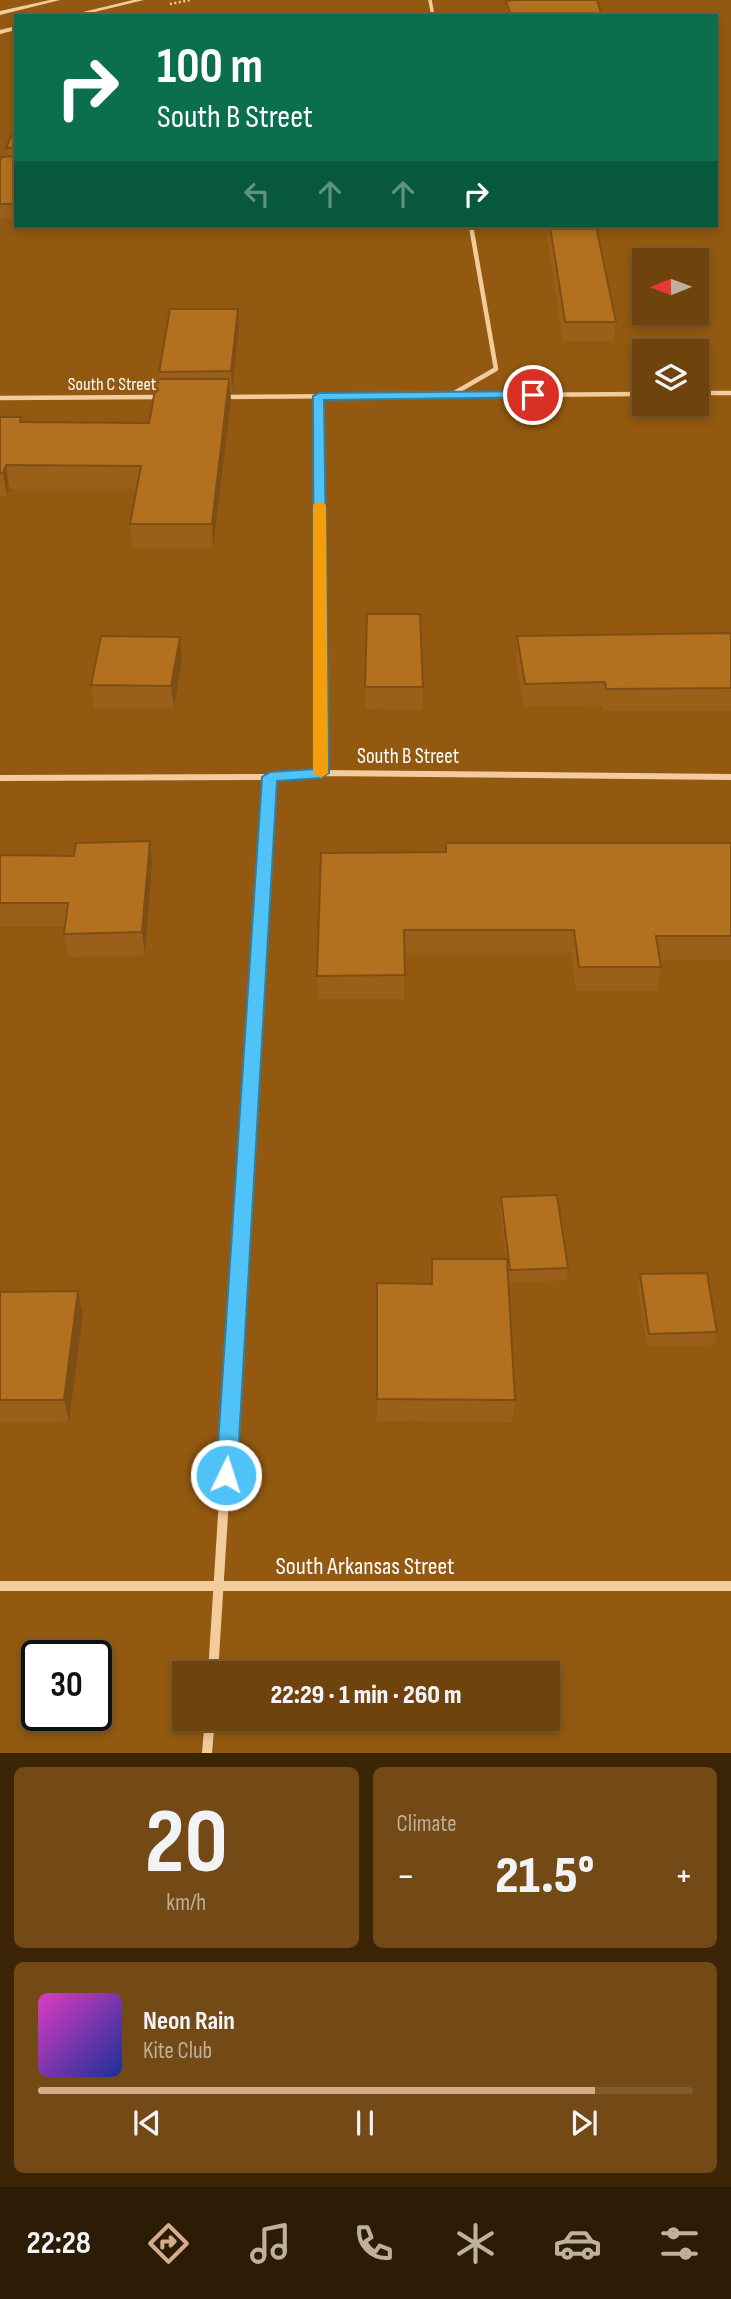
<!DOCTYPE html>
<html lang="en">
<head>
<meta charset="utf-8">
<style>
	:root { --surface:#6e430c; --page:#734a15; --text:#f1f3f6; --muted:#bfb09d; --line:#805c2d; --accent:#d6ab8b }
	body { margin:0; font-family:"Sofia Sans Condensed",sans-serif; background:var(--page); color:var(--text); height:100vh; display:flex; flex-direction:column; font-size:26px; white-space:nowrap }
	* { box-sizing:border-box; margin:0 }
	p { font-size:23px; color:var(--muted) }
	.icon { flex:none; width:38px; height:38px; fill:none; stroke:currentColor; stroke-width:2; stroke-linecap:round; stroke-linejoin:round }
	.map { position:relative; height:1753px; overflow:hidden }
	.panel { display:flex; flex-direction:column; gap:14px; padding:14px; background:#3c2507; flex:1 }
	.panel>* { flex:none }
	.hud { position:absolute; left:14px; top:14px; width:704px; height:214px; border-radius:0px; box-shadow:0 4px 10px #0003,0 0 0 2px var(--line); background:#0b6e4f; color:#fff; overflow:hidden }
	.needle { width:46px; rotate:269deg }
	.tools { position:absolute; left:632px; top:248px; display:grid; gap:14px }
	.tools a { display:grid; place-items:center; width:77px; height:77px; border-radius:0px; background:var(--surface); box-shadow:0 4px 10px #0003,0 0 0 2px var(--line); font-size:35px }
	.speed { position:absolute; left:21px; top:1640px; display:flex; gap:14px; font-size:35px; font-weight:700; text-align:center }
	.speed>* { display:grid; place-content:center; width:91px; height:91px; border-radius:50%; background:var(--surface); box-shadow:0 4px 10px #0003,0 0 0 2px var(--line); line-height:1 }
	.speed .limit { border:4px solid #111; border-radius:10px; background:#fff; color:#111 }
	.pin { position:absolute; display:grid; place-items:center; width:60px; height:60px; color:#fff; margin:-30px; border:4px solid #fff; border-radius:50%; box-shadow:0 2px 7px #0007 }
	.me { position:absolute; width:77px; margin:-38px; rotate:4deg; stroke-linejoin:round; filter:drop-shadow(0 0 5px #0008) }
	.turn { display:flex; align-items:center; gap:24px; height:147px; padding:0 28px; font-size:32px }
	.turn .icon { width:91px; height:91px; stroke-width:2.5 }
	.turn b { display:block; font-size:49px; line-height:60px }
	.lanes { display:flex; align-items:center; height:66px; padding:0 28px; background:#0003; justify-content:center; gap:35px; direction:ltr }
	.lanes .off { opacity:.35 }
	.big { font-size:52px; font-weight:800; line-height:1.1 }
	.panel .tile { flex:1; display:flex; flex-direction:column; justify-content:center; gap:10px; min-width:0; padding:0 24px; border-radius:10px; background:var(--page) }
	.panel .dial { align-items:center; gap:0 }
	.dial b { font-size:91px; line-height:1 }
	.song { display:flex; align-items:center; gap:21px }
	.cover { width:84px; height:84px; border-radius:10px; background:linear-gradient(135deg,hsl(310 70% 55%),hsl(230 70% 35%)) }
	.played { height:7px; border-radius:4px; background:linear-gradient(90deg,var(--accent) 85%,var(--line) 85%) }
	.keys { display:flex; justify-content:space-around; direction:ltr }
	.heat { display:flex; justify-content:space-between; align-items:center; font-size:38px; direction:ltr }
	.panel .tiles { flex:1; display:grid; gap:14px; grid-template-columns:1fr 1fr }
	.tile:last-child { grid-column:span 2 }
	.trip { position:absolute; left:172px; top:1661px; width:388px; height:70px; border-radius:0px; background:var(--surface); box-shadow:0 4px 10px #0003,0 0 0 2px var(--line); font-weight:800; line-height:70px; text-align:center }
	.dock { display:flex; height:112px; justify-content:space-around; align-items:center; background:#2c1b05; color:var(--muted) }
	.dock .icon { width:49px; height:49px }
	.dock .selected { color:var(--accent) }
	.dock b { font-size:32px; color:var(--text) }
	.map>svg:first-child { display:block }
	.lines { fill:none; stroke-linecap:round; stroke-linejoin:round }
	.path { stroke:#f3cc9e; stroke-width:2.5; stroke-dasharray:2 2.5; stroke-linecap:butt }
	.minor-far4 { stroke:#f3cc9e; stroke-width:3.5 }
	.minor-far3 { stroke:#f3cc9e; stroke-width:4.5 }
	.minor-far2 { stroke:#f3cc9e; stroke-width:6 }
	.minor-far1 { stroke:#f3cc9e; stroke-width:8 }
	.minor { stroke:#f3cc9e; stroke-width:10 }
	.tertiary { fill:#f3cc9e; fill-rule:evenodd }
	.wall { fill:#9a601a }
	.shaded-wall { fill:#7d4e15 }
	.building { fill:#b3701e; stroke:#7d4e15; stroke-width:2 }
	.route { fill:#4fc3f7; stroke:#337fa1; stroke-width:2 }
	.slow { fill:#f59e0b }
	.labels { text-anchor:middle; dominant-baseline:central; stroke-width:7; stroke-linejoin:round; paint-order:stroke }
	.far-street-label { font-size:18px; fill:#fff; stroke:#935910 }
	.street-label { font-size:21px; fill:#fff; stroke:#935910 }
	.near-street-label { font-size:24px; fill:#fff; stroke:#935910 }
</style>
</head>
<body>
<div class="map">
<svg width="731" height="1753" viewBox="0 0 731 1753">
	<rect width="100%" height="100%" fill="#935910"/>
	<g class="lines">
		<!-- path -->
		<path class="path" d="M170 4 190 0"/>
		<!-- minor-far4 -->
		<path class="minor-far4" d="M430 0 433 16"/>
		<!-- minor-far3 -->
		<g class="minor-far3">
			<path d="M696 393H731"/>
			<path d="M451 395 496 369 471 226"/>
			<path d="M319 396V465"/>
			<path d="M221 397 644 394"/>
			<path d="M0 398 160 397"/>
		</g>
		<!-- minor-far2 -->
		<g class="minor-far2">
			<path d="M319 463 321 773"/>
			<path d="M0 778 270 777 321 773 731 777"/>
			<path d="M269 796 270 777"/>
		</g>
		<!-- minor-far1 -->
		<path class="minor-far1" d="M242 1217 269 794"/>
		<!-- minor -->
		<g class="minor">
			<path d="M0 1586H731"/>
			<path d="M213 1673 242 1215"/>
			<path d="M207 1753 210 1718"/>
		</g>
		<!-- tertiary -->
		<g class="tertiary">
			<path d="M50 0H60L0 15V11Z"/>
			<path d="M133 0H144L78 16H66Z"/>
			<path d="M16 26V30L0 34V30Z"/>
		</g>
	</g>
	<!-- wall -->
	<g class="wall">
		<path d="M506 1 602 16H506Z"/>
		<path d="M16 125V218H0V161L7 157 6 148Z"/>
		<rect x="91" y="226" width="50" height="2"/>
		<path d="M546 226H596L616 322 614 341H563Z"/>
		<path d="M238 309 239 329 232 392H230L231 401 213 548H132L130 524 136 489H9L7 496H0V417L22 422 149 423 159 379V372Z"/>
		<path d="M731 633V711H603L602 705 524 706 516 658 517 636Z"/>
		<path d="M182 659 174 708H94L91 685Z"/>
		<path d="M365 687H423V710L365 709Z"/>
		<path d="M446 843H731V960H660L661 967 657 991H576L571 953H404V999H318L317 976 445 852Z"/>
		<path d="M0 855 152 864 145 955 68 957 64 934 65 926H0Z"/>
		<path d="M501 1197 568 1268 566 1280 509 1283 507 1268 515 1400 512 1422 377 1421V1283L431 1284 432 1259H506L500 1209Z"/>
		<path d="M640 1274 717 1332 714 1345 647 1346 638 1287Z"/>
		<path d="M0 1292 83 1314 69 1422 0 1423Z"/>
	</g>
	<!-- shaded-wall -->
	<g class="shaded-wall">
		<path d="M238 309 239 329 232 392 231 371Z"/>
		<path d="M229 379 231 401 213 548 212 524Z"/>
		<path d="M6 465 9 489 7 496 3 473Z"/>
		<path d="M180 637 182 659 174 708 171 686Z"/>
		<path d="M150 841 152 864 145 955 142 932Z"/>
		<path d="M78 1291 83 1314 69 1422 64 1400Z"/>
	</g>
	<!-- building -->
	<g class="building">
		<path d="M516 0H597L602 16H511L506 1Z"/>
		<path d="M16 125V148H6Z"/>
		<path d="M16 156V204H0V161L2 157Z"/>
		<path d="M550 226H596L616 322H565Z"/>
		<path d="M170 309H238L231 371 159 372Z"/>
		<path d="M157 379H229L212 524H130L141 466 6 465 3 473H0V417H21L20 422 149 423Z"/>
		<path d="M367 614H420L423 687H365Z"/>
		<path d="M731 633V688L606 689 605 682 525 684 517 636Z"/>
		<path d="M101 636 180 637 171 686 91 685Z"/>
		<path d="M150 841 142 932 64 934 68 903H0V855L74 856 76 843Z"/>
		<path d="M446 843H731V936H656L661 967H579L574 930H404L405 975 317 976 321 853 446 852Z"/>
		<path d="M557 1195 568 1268 510 1270 501 1197Z"/>
		<path d="M432 1259H507L515 1400 377 1399V1283L432 1284Z"/>
		<path d="M707 1273 717 1332 649 1334 640 1274Z"/>
		<path d="M78 1291 64 1400H0V1292Z"/>
	</g>
	<!-- route -->
	<path class="route" d="M533 391 539 395 537 397 324 400 329 773 321 778 277 781 237 1475 234 1482 226 1485 219 1482 216 1475 262 777 270 772 314 769 313 396 319 393Z"/>
	<!-- slow -->
	<path class="slow" d="M320 501 326 505 328 773 321 778 313 773V505Z"/>
	<g class="labels">
		<!-- far-street labels -->
		<g class="far-street-label">
			<text x="112" y="384">South C Street</text>
		</g>
		<!-- street labels -->
		<g class="street-label">
			<text x="408" y="756">South B Street</text>
		</g>
		<!-- near-street labels -->
		<g class="near-street-label">
			<text x="365" y="1566">South Arkansas Street</text>
		</g>
	</g>
</svg>
<div class="tools">
<a><svg class="needle" viewBox="-14 -14 28 28"><path d="M0-13l5 13h-10z" fill="#e53935"/><path d="M0 13l5-13h-10z" fill="#bfb09d"/></svg></a>
<a><svg class="icon" aria-label="layers" viewBox="0 0 24 24"><path d="M12 4l9 5-9 5-9-5zM3 14l9 5 9-5"/></svg></a>
</div>
<div class="speed"><div class="limit">30</div></div>
<div class="pin" style="left:533px;top:395px;background:#d93025"><svg class="icon" aria-label="arrive" viewBox="0 0 24 24"><path d="M6 21V4h12l-3 4 3 4H6"/></svg></div>
<svg class="me" style="left:226px;top:1475px" viewBox="-20 -20 40 40"><circle r="17" fill="#4fc3f7" stroke="#fff" stroke-width="3"/><path d="M0-11L8 9 0 5-8 9z" fill="#fff"/></svg>
<div class="trip">22:29 · 1 min · 260 m</div>
<div class="hud">
<div class="turn"><svg class="icon" aria-label="right" viewBox="0 0 24 24"><path d="M7 20v-9h11M14 6l5 5-5 5"/></svg><div><b>100 m</b>South B Street</div></div>
<div class="lanes"><svg class="icon off" aria-label="left" viewBox="0 0 24 24"><path d="M17 20v-9H6M10 6l-5 5 5 5"/></svg><svg class="icon off" aria-label="ahead" viewBox="0 0 24 24"><path d="M12 20V5M6 11l6-6 6 6"/></svg><svg class="icon off" aria-label="ahead" viewBox="0 0 24 24"><path d="M12 20V5M6 11l6-6 6 6"/></svg><svg class="icon" aria-label="right" viewBox="0 0 24 24"><path d="M7 20v-9h11M14 6l5 5-5 5"/></svg></div>
</div>
</div>
<section class="panel">
<div class="tiles">
<div class="tile dial"><b>20</b><p>km/h</p></div>
<div class="tile"><p>Climate</p>
<div class="heat"><a>−</a><b class="big">21.5°</b><a>+</a></div>
</div>
<div class="tile">
<div class="song"><i class="cover"></i><div><b>Neon Rain</b><p>Kite Club</p></div></div>
<div class="played"></div>
<div class="keys"><svg class="icon" aria-label="previous" viewBox="0 0 24 24"><path d="M18 5L8 12l10 7zM5 5v14"/></svg><svg class="icon" aria-label="pause" viewBox="0 0 24 24"><path d="M8 5v14M16 5v14"/></svg><svg class="icon" aria-label="next" viewBox="0 0 24 24"><path d="M6 5l10 7-10 7zM19 5v14"/></svg></div>
</div>
</div>
</section>
<nav class="dock">
<b>22:28</b>
<svg class="icon selected" aria-label="directions" viewBox="0 0 24 24"><path d="M12 3l9 9-9 9-9-9zM9 14v-3h6M13 9l2 2-2 2"/></svg>
<svg class="icon" aria-label="music" viewBox="0 0 24 24"><path d="M9 18V5l10-2v13"/><circle cx="6" cy="18" r="3"/><circle cx="16" cy="16" r="3"/></svg>
<svg class="icon" aria-label="phone" viewBox="0 0 24 24"><path d="M5 4h4l2 5-3 2q2 4 5 5l2-3 5 2v4C11 20 4 13 5 4z"/></svg>
<svg class="icon" aria-label="climate" viewBox="0 0 24 24"><path d="M12 3v18M4 7l16 10M4 17L20 7"/></svg>
<svg class="icon" aria-label="car" viewBox="0 0 24 24"><path d="M5 17H2v-5l4-1 3-4h7l3 4 3 1v5h-3M9 17h6M6 11h13"/><circle cx="7" cy="17" r="2"/><circle cx="17" cy="17" r="2"/></svg>
<svg class="icon" aria-label="filters" viewBox="0 0 24 24"><path d="M4 7h16M4 17h16"/><circle cx="9" cy="7" r="2"/><circle cx="15" cy="17" r="2"/></svg>
</nav>
</body>
</html>
